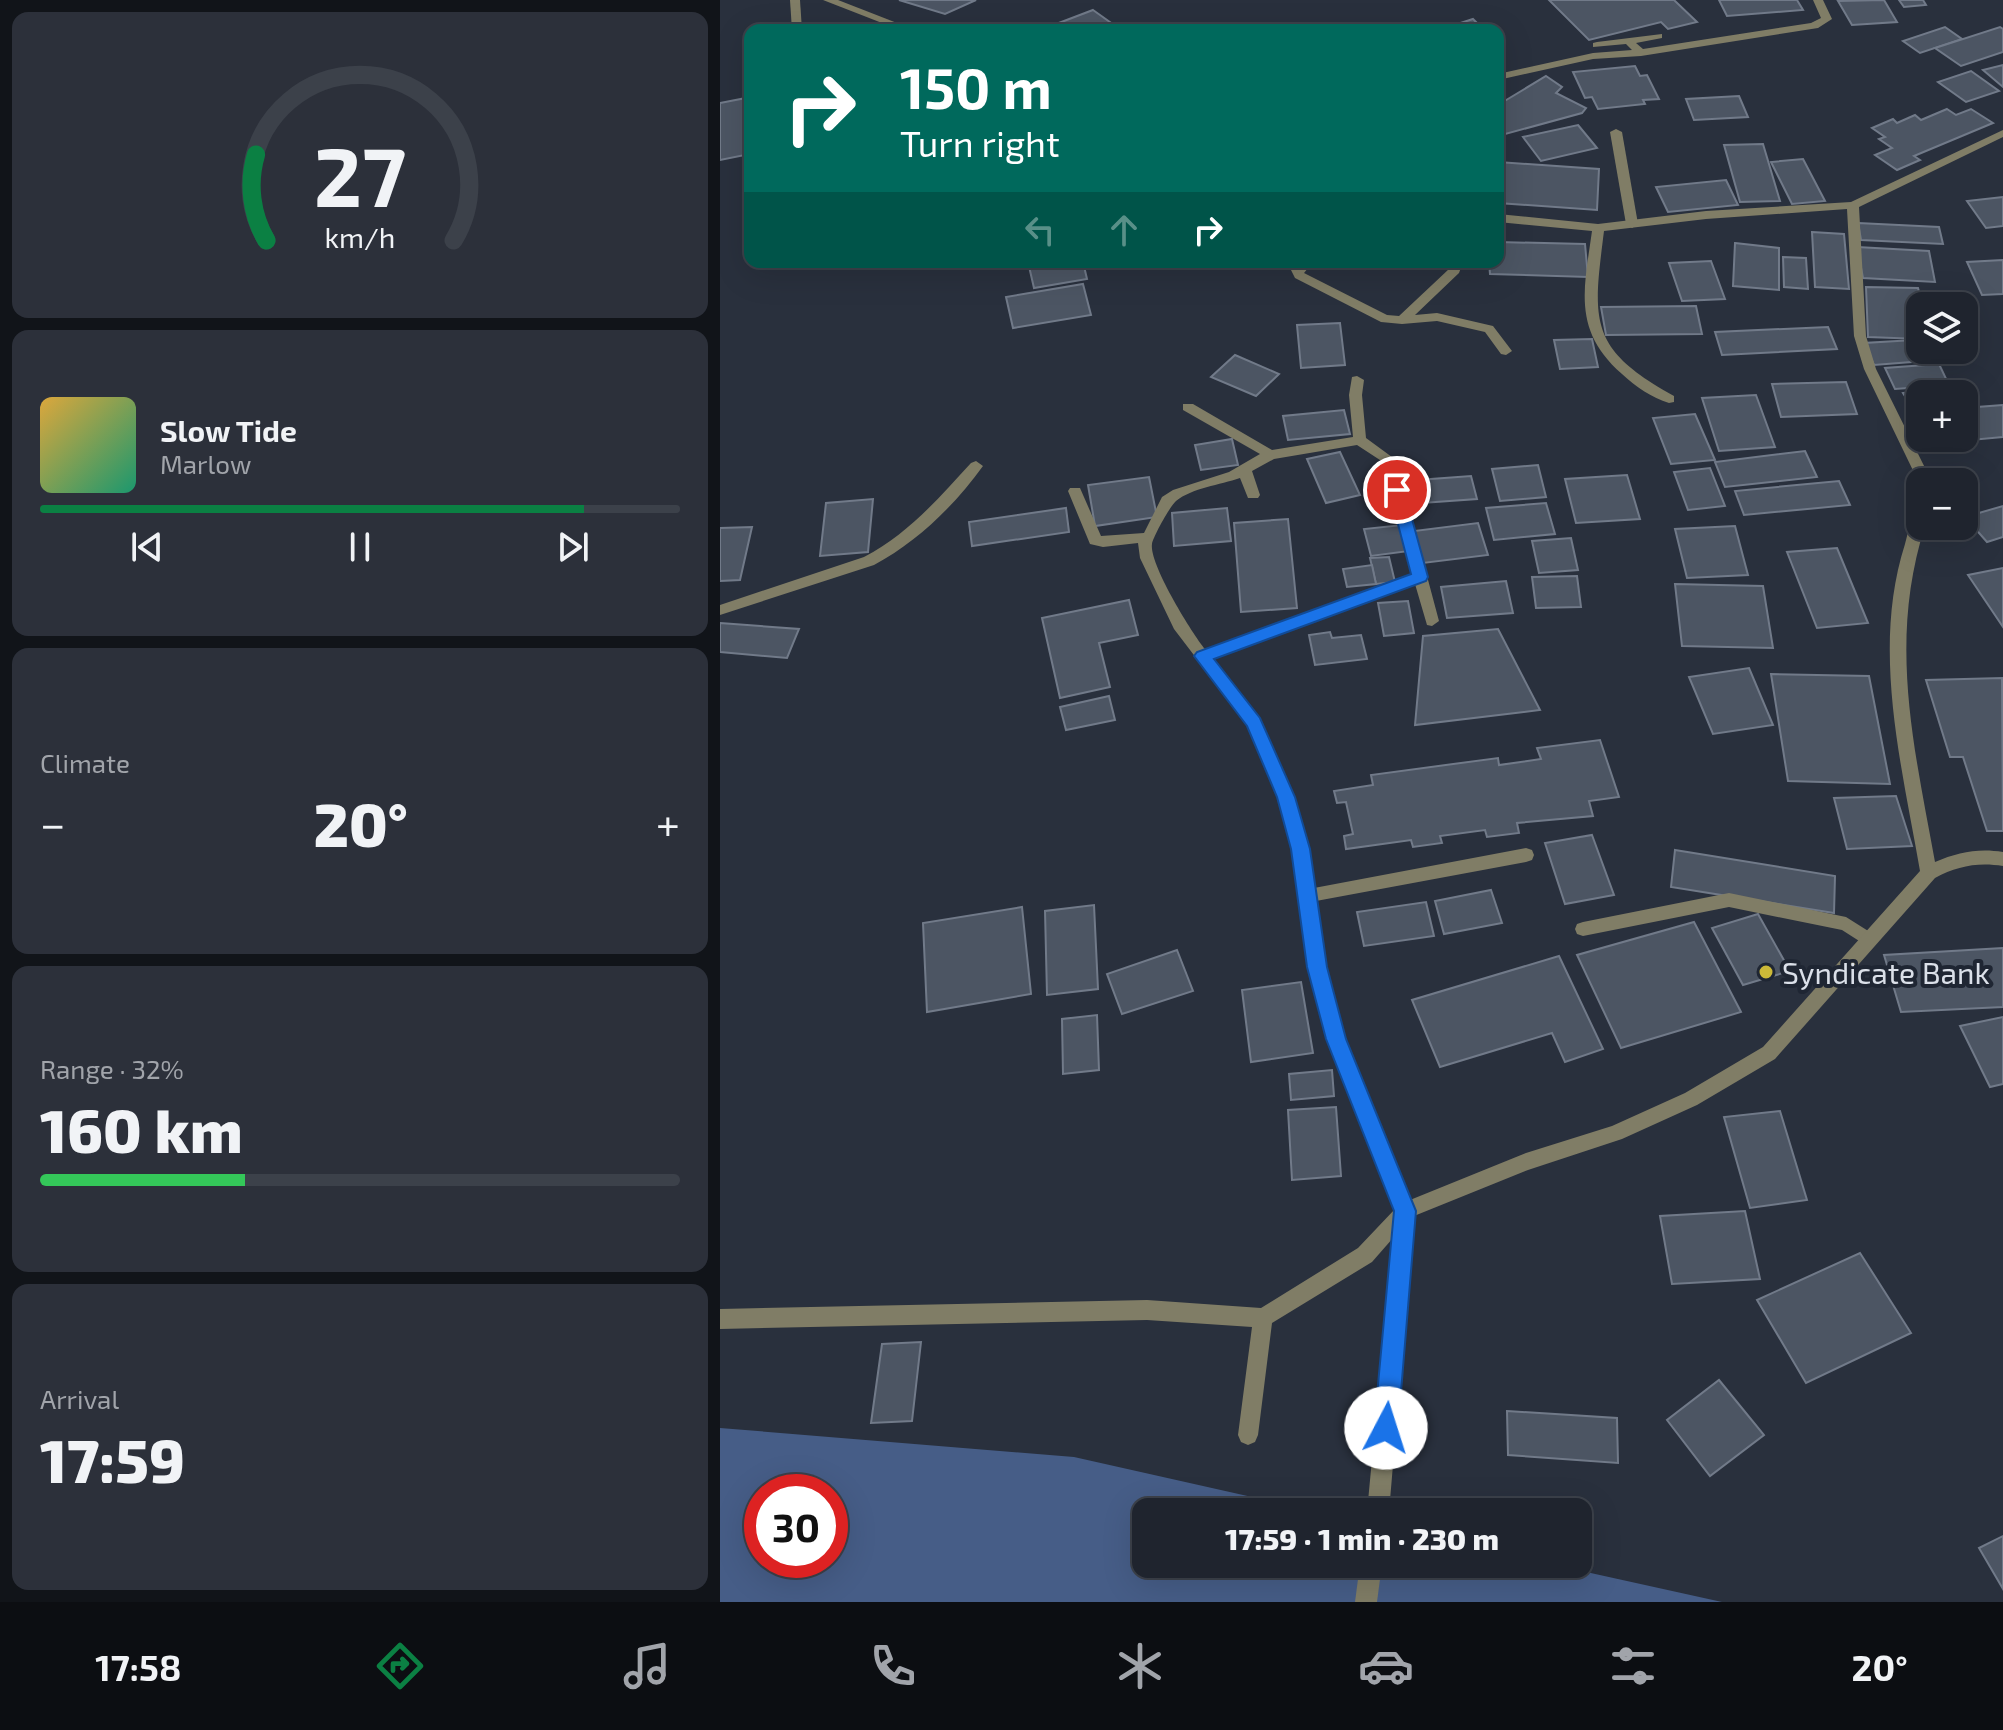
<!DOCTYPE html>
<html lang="en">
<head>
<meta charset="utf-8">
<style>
	:root { --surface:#1f242e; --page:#2c303a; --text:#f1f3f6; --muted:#a1a4aa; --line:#3c414a; --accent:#0b8043 }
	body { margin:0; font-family:"Exo 2",sans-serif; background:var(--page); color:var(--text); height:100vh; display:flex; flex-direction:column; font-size:30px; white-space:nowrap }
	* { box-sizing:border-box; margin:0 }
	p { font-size:26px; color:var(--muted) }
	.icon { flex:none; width:44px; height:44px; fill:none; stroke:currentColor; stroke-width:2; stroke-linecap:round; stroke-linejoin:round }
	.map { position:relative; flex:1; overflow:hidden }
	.side { display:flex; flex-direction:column; gap:12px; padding:12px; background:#111419; width:720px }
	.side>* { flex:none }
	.hud { position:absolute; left:24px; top:24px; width:760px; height:244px; border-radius:16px; box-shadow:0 8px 32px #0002,0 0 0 2px var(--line); background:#00695c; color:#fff; overflow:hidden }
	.controls { position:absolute; left:1186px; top:292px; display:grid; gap:16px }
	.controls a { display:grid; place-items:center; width:72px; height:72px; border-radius:16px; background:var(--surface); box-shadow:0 8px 32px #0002,0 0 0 2px var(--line); font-size:40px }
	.speed { position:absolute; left:24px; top:1474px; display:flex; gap:16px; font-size:40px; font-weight:700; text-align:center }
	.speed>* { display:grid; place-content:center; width:104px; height:104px; border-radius:50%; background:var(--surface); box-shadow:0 8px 32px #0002,0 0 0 2px var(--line); line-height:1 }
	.speed .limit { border:12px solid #d22; background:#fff; color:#111 }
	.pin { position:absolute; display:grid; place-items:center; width:68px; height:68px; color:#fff; margin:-34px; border:4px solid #fff; border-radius:50%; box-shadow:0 2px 8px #0007 }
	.me { position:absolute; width:88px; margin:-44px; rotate:5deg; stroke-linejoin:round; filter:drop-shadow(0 0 6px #0008) }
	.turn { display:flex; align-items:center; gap:28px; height:168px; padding:0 24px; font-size:36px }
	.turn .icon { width:104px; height:104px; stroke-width:2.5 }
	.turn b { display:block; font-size:56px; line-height:68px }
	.lanes { display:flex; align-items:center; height:76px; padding:0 24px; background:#0003; justify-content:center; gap:40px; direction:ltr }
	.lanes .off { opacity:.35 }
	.big { font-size:60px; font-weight:800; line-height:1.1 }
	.side .card { flex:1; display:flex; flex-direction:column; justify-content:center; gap:12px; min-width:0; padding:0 28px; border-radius:16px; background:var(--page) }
	.side .dial { align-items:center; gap:0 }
	.dial svg { height:208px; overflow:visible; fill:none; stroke:var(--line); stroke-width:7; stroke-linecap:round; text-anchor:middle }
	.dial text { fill:var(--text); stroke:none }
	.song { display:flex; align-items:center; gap:24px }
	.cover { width:96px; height:96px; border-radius:12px; background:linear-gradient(135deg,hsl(40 70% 55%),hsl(160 70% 35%)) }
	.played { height:8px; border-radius:4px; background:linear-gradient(90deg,var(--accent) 85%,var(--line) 85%) }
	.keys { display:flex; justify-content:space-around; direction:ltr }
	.heat { display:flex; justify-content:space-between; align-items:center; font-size:44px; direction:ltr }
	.charge { height:12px; border-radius:6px; background:linear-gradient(90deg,#34c759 32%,var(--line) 0) }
	.trip { position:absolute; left:412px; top:1498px; width:460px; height:80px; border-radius:16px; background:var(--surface); box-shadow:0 8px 32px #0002,0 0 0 2px var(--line); font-weight:800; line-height:80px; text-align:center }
	.menu { display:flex; height:128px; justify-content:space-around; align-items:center; background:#0c0e12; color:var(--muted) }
	.menu .icon { width:56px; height:56px }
	.menu .on { color:var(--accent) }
	.menu b { font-size:36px; color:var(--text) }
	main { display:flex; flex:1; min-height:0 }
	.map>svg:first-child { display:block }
	.water { fill:#465d87; fill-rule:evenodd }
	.building { fill:#4c5563; stroke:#717a89; stroke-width:2 }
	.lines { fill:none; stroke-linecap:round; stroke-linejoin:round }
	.service { fill:#807d66; fill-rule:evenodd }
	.minor { fill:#807d66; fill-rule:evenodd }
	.route { fill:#1a73e8; stroke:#114b97; stroke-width:2 }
	.poi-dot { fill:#ccb938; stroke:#1f2633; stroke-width:3 }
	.labels { text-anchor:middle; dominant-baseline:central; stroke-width:8; stroke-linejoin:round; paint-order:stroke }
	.poi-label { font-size:30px; fill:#dbe0e9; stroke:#1f2633; text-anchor:start }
</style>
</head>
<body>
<main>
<section class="side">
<div class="card dial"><svg viewBox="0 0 100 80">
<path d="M14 69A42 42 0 1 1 86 69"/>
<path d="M14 69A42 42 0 0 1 10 36" stroke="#0b8043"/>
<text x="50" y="56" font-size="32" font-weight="700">27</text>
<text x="50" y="72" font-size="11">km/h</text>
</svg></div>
<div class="card">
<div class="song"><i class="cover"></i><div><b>Slow Tide</b><p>Marlow</p></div></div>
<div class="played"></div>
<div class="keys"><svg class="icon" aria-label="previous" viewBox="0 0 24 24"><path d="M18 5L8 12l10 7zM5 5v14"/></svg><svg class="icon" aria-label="pause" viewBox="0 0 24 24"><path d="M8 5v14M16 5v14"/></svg><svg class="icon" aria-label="next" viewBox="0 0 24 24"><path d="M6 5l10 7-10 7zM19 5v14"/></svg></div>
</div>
<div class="card"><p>Climate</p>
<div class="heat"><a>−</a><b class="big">20°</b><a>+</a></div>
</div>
<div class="card"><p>Range · 32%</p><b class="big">160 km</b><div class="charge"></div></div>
<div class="card"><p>Arrival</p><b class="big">17:59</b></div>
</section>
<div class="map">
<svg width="1283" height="1602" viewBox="0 0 1283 1602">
	<rect width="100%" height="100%" fill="#29303d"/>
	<!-- water -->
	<path class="water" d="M0 1428 354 1457 599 1512H426V1564H830L1002 1602H0ZM42 1492H110V1560H42Z"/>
	<!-- building -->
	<g class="building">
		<path d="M179 0H256L225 14Z"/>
		<path d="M829 0H954L977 22 948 29 941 22 869 40Z"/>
		<path d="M999 0H1077L1083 10 1007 16Z"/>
		<path d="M1164 0 1177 22 1132 25 1118 1Z"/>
		<path d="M1179 0H1203L1206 5 1184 7Z"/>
		<path d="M373 10 401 30 323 29Z"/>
		<path d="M753 19 764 30H719Z"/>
		<path d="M1225 27 1242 39 1200 53 1183 41Z"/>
		<path d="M1280 27 1283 29V52L1241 66 1215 48Z"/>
		<path d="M1283 65V87L1263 70Z"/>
		<path d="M915 66 920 76 927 75 939 99 923 100 925 104 878 109 872 97 865 98 853 72Z"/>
		<path d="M1251 71 1279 91 1246 102 1218 82Z"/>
		<path d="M826 76 842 87 836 93 866 108 862 113 778 136V105Z"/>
		<path d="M1019 96 1028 117 974 120 966 99Z"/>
		<path d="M26 98 30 110V154L0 160V103Z"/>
		<path d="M1227 109 1236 115 1251 109 1273 123 1194 156 1200 160 1177 170 1155 155 1172 148 1159 139 1165 137 1152 128 1173 119 1177 123 1195 115 1201 120Z"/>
		<path d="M858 125 877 148 821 161 803 137Z"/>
		<path d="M1043 144 1060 201 1020 202 1004 145Z"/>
		<path d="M1083 159 1105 201 1072 204 1051 162Z"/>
		<path d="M778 162 879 169 877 210 778 203Z"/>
		<path d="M1006 180 1018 205 948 212 936 187Z"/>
		<path d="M1283 197V226L1266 228 1247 201Z"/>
		<path d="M1138 223 1219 227 1223 244 1141 240Z"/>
		<path d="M1092 232 1124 234 1129 289 1095 287Z"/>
		<path d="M778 242 865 244 868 277 770 274 769 262H778Z"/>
		<path d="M1015 243 1059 248V290L1013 286Z"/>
		<path d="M1137 247 1209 251 1215 282 1143 278Z"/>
		<path d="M1063 257 1086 258 1088 289 1064 287Z"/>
		<path d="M1283 260V294L1262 295 1247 262Z"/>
		<path d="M991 261 1005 299 962 301 949 263Z"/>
		<path d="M308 262H363L367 279 314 288Z"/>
		<path d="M363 284 371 315 293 328 286 297Z"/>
		<path d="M1146 287 1198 288 1203 306H1200V339L1148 337Z"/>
		<path d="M976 306 982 334 886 335 881 307Z"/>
		<path d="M620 323 625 365 581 368 577 325Z"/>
		<path d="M1108 327 1117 349 1002 355 995 332Z"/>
		<path d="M872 339 878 367 840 369 834 340Z"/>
		<path d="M1194 340 1204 361 1154 365 1144 343Z"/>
		<path d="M515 355 559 374 536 396 491 377Z"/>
		<path d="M1219 364 1229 385 1175 389 1165 368Z"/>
		<path d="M1126 382 1137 414 1061 417 1052 384Z"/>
		<path d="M1236 386 1241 394H1200V420L1183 393Z"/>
		<path d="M1036 395 1055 447 999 451 982 398Z"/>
		<path d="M1283 405V437L1251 440 1244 425V408Z"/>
		<path d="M624 410 630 434 568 440 563 416Z"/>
		<path d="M975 414 995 460 951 464 933 418Z"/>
		<path d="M512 439 518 465 481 470 475 445Z"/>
		<path d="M1085 451 1097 477 1005 487 995 462Z"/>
		<path d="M620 452 640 495 606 503 587 459Z"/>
		<path d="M818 465 826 497 780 501 772 469Z"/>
		<path d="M990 468 1005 506 968 510 954 472Z"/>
		<path d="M907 475 920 519 856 523 845 479Z"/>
		<path d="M751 476 757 499 688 504 684 481Z"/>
		<path d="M429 477 437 517 375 526 368 485Z"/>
		<path d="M1119 481 1130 505 1024 515 1015 491Z"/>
		<path d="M153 499 148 552 100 556 106 503Z"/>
		<path d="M826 503 835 534 774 540 766 508Z"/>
		<path d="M1283 506V537L1267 542 1245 517Z"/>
		<path d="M346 508 349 532 252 546 249 522Z"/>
		<path d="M507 508 511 541 454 546 452 513Z"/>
		<path d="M568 519 577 608 521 612 514 523Z"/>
		<path d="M758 523 768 555 703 563 694 531Z"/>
		<path d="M682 525 689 551 651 556 644 529Z"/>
		<path d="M1015 526 1028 575 967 578 955 529Z"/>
		<path d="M32 527 20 580 0 581V528Z"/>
		<path d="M851 538 858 570 819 573 812 541Z"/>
		<path d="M1117 548 1148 623 1097 628 1067 552Z"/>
		<path d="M669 557 675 582 656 584 650 558Z"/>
		<path d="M652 565 656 584 627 587 623 569Z"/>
		<path d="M1283 568V627L1248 575Z"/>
		<path d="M857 576 861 607 816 608 812 577Z"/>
		<path d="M786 581 793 613 727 618 721 587Z"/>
		<path d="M955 584 1043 586 1053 648 962 646Z"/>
		<path d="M409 600 418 635 379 643 390 687 340 698 322 618Z"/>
		<path d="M688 601 694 633 664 636 658 603Z"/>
		<path d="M0 623 79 629 67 658 0 652Z"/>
		<path d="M778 629 820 710 695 725 703 636Z"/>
		<path d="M610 632 612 638 641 635 647 659 595 665 589 635Z"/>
		<path d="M1029 668 1053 725 993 734 969 677Z"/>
		<path d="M1051 674 1149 676 1170 784 1068 781Z"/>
		<path d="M1282 678 1283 831H1267L1243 757H1230L1206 680Z"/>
		<path d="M389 696 395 720 346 730 340 707Z"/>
		<path d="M880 740 899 797 869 801 873 816 797 823 799 833 767 837 765 830 720 836 722 843 693 847 691 840 626 849 624 836 633 834 626 802 617 803 614 791 653 785 651 775 778 758 779 765 821 759 817 748Z"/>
		<path d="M1176 796 1192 846 1127 849 1114 798Z"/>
		<path d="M872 835 894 895 845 904 825 843Z"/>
		<path d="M955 850 1115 876 1114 913 951 887Z"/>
		<path d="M771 890 782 923 724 934 715 901Z"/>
		<path d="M706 902 714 936 644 946 637 912Z"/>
		<path d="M374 905 378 989 327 995 325 911Z"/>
		<path d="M302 907 311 994 207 1012 203 923Z"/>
		<path d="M1038 914 1070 971 1023 985 992 928Z"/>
		<path d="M974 922 1021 1012 901 1048 857 955Z"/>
		<path d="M1283 948V1007L1181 1012 1164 955Z"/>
		<path d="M457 950 473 991 402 1014 387 974Z"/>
		<path d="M839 956 883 1049 845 1062 832 1033 720 1067 692 1000Z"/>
		<path d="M581 982 593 1053 531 1062 522 990Z"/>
		<path d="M377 1015 379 1070 343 1074 342 1019Z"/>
		<path d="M1283 1017V1084L1270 1087 1240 1026Z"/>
		<path d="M612 1070 614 1096 571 1100 569 1074Z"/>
		<path d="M616 1107 621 1176 572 1180 568 1110Z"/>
		<path d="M1060 1111 1087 1200 1030 1208 1004 1117Z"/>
		<path d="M1025 1211 1040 1279 952 1284 940 1216Z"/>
		<path d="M1140 1253 1191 1333 1086 1383 1037 1300Z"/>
		<path d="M201 1342 192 1421 151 1423 162 1344Z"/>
		<path d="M999 1380 1044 1435 990 1476 947 1420Z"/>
		<path d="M787 1411 897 1418 898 1463 788 1455Z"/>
		<path d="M1283 1536V1589L1259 1548Z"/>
	</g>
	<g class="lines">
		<!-- service -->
		<g class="service">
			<path d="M896 129 902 132 918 224 912 228 906 224 890 132Z"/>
			<path d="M1009 893 1126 917 1153 934 1155 939 1153 944 1147 946 1122 930 1009 907 863 936 857 934 855 929 857 924 863 922Z"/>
		</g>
		<!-- minor -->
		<g class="minor">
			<path d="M70 0H80L82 30H72Z"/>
			<path d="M103 0H118L195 30H180Z"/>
			<path d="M1093 0H1103L1112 19 1098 28 921 56 873 59 778 80V74L873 53 912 50 906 44 873 47V43L877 42 942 34V38L916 43 923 49 1091 23 1101 18Z"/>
			<path d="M1283 130V137L1139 207 1146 336 1156 369 1212 482H1200V485L1144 369 1134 336 1127 209 986 219 884 231C873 320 867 348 954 396V402L949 403C932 398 915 386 902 374 852 330 864 289 872 231L778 222V214L878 224 986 211 1131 202Z"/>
			<path d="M579 262H593L584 273 667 315 679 316 729 269 731 262H743L739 273 695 315 717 313 773 326 792 351 786 355 781 354 765 332 717 321 682 324 661 322 575 278 571 270Z"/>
			<path d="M637 376 644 380 642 395 646 438 676 460 719 621 712 626 707 625 695 584 492 658 542 723 574 797 588 849 594 888 806 848 812 850 814 855 812 860 806 862 596 901 606 967 625 1039 690 1200 806 1153 892 1126 965 1093 1043 1047 1200 871C1182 766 1151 650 1185 544 1188 534 1190 517 1200 513V526H1205C1168 642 1194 746 1215 862 1238 852 1259 848 1283 852V866C1258 862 1237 866 1215 878L1055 1059 977 1105 902 1139 808 1170 694 1216 669 1512H647L673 1238 652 1262 552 1323 538 1435 535 1442 528 1445 521 1442 518 1435 532 1327 427 1320 0 1329V1309L427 1300 541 1308 638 1248 675 1209 607 1039 588 967 572 849 558 797 528 726 454 629 420 558 418 543 383 547 370 544 348 491 350 488H360L381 536 424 533 442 497 453 490 509 472 540 454 463 410V404H473L552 450 633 437 629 395 632 377ZM637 445 663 462 692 574 485 649C472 633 429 564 432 544 433 537 450 506 456 501 472 488 500 485 520 478L528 498H538L540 495 532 471 554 459Z"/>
			<path d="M256 461 263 466C235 505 197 542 154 565L0 615V605L144 557C188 534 218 499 251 463Z"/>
			<path d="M640 1564H662L657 1602H635Z"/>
		</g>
	</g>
	<!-- route -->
	<path class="route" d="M677 484 684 490 708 577 706 581 494 659 540 718 575 797 590 849 607 967 626 1039 696 1211 678 1428 674 1437 666 1440 658 1437 654 1428 674 1211 606 1039 587 967 571 849 557 797 527 726 474 656 477 652 691 574 669 490Z"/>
	<!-- markers -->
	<circle class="poi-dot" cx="1046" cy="972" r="8"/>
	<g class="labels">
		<!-- poi labels -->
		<g class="poi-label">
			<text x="1062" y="972">Syndicate Bank</text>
		</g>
	</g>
</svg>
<div class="controls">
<a><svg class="icon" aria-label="layers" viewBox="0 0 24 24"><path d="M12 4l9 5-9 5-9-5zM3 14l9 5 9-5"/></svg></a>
<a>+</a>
<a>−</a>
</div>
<div class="speed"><div class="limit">30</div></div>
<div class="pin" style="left:677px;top:490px;background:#d93025"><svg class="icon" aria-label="arrive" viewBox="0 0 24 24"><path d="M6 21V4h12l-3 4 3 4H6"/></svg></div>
<svg class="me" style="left:666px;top:1428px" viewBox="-20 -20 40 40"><circle r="19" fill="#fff"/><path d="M0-13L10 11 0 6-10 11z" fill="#1a73e8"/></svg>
<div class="trip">17:59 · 1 min · 230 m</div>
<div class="hud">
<div class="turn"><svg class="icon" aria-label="right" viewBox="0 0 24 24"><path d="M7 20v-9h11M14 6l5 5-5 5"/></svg><div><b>150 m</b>Turn right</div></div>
<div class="lanes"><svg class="icon off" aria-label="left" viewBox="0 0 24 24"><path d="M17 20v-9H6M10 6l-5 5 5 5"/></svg><svg class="icon off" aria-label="ahead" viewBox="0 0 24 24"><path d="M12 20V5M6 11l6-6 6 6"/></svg><svg class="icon" aria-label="right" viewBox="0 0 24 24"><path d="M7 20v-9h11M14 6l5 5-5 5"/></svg></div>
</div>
</div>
</main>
<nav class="menu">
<b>17:58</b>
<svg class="icon on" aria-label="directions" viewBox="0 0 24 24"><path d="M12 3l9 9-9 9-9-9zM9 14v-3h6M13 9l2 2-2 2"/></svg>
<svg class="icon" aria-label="music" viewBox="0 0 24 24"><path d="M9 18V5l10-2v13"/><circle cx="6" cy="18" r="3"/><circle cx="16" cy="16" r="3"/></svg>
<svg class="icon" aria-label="phone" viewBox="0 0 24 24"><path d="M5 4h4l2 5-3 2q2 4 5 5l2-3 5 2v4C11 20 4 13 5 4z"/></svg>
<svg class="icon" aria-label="climate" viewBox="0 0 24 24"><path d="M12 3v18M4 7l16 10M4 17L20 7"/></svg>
<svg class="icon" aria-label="car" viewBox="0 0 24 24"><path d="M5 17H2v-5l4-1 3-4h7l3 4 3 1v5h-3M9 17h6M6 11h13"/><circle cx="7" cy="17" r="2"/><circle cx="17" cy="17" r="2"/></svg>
<svg class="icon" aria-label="filters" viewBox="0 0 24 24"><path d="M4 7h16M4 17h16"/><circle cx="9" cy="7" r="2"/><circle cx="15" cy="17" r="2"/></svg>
<b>20°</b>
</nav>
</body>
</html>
